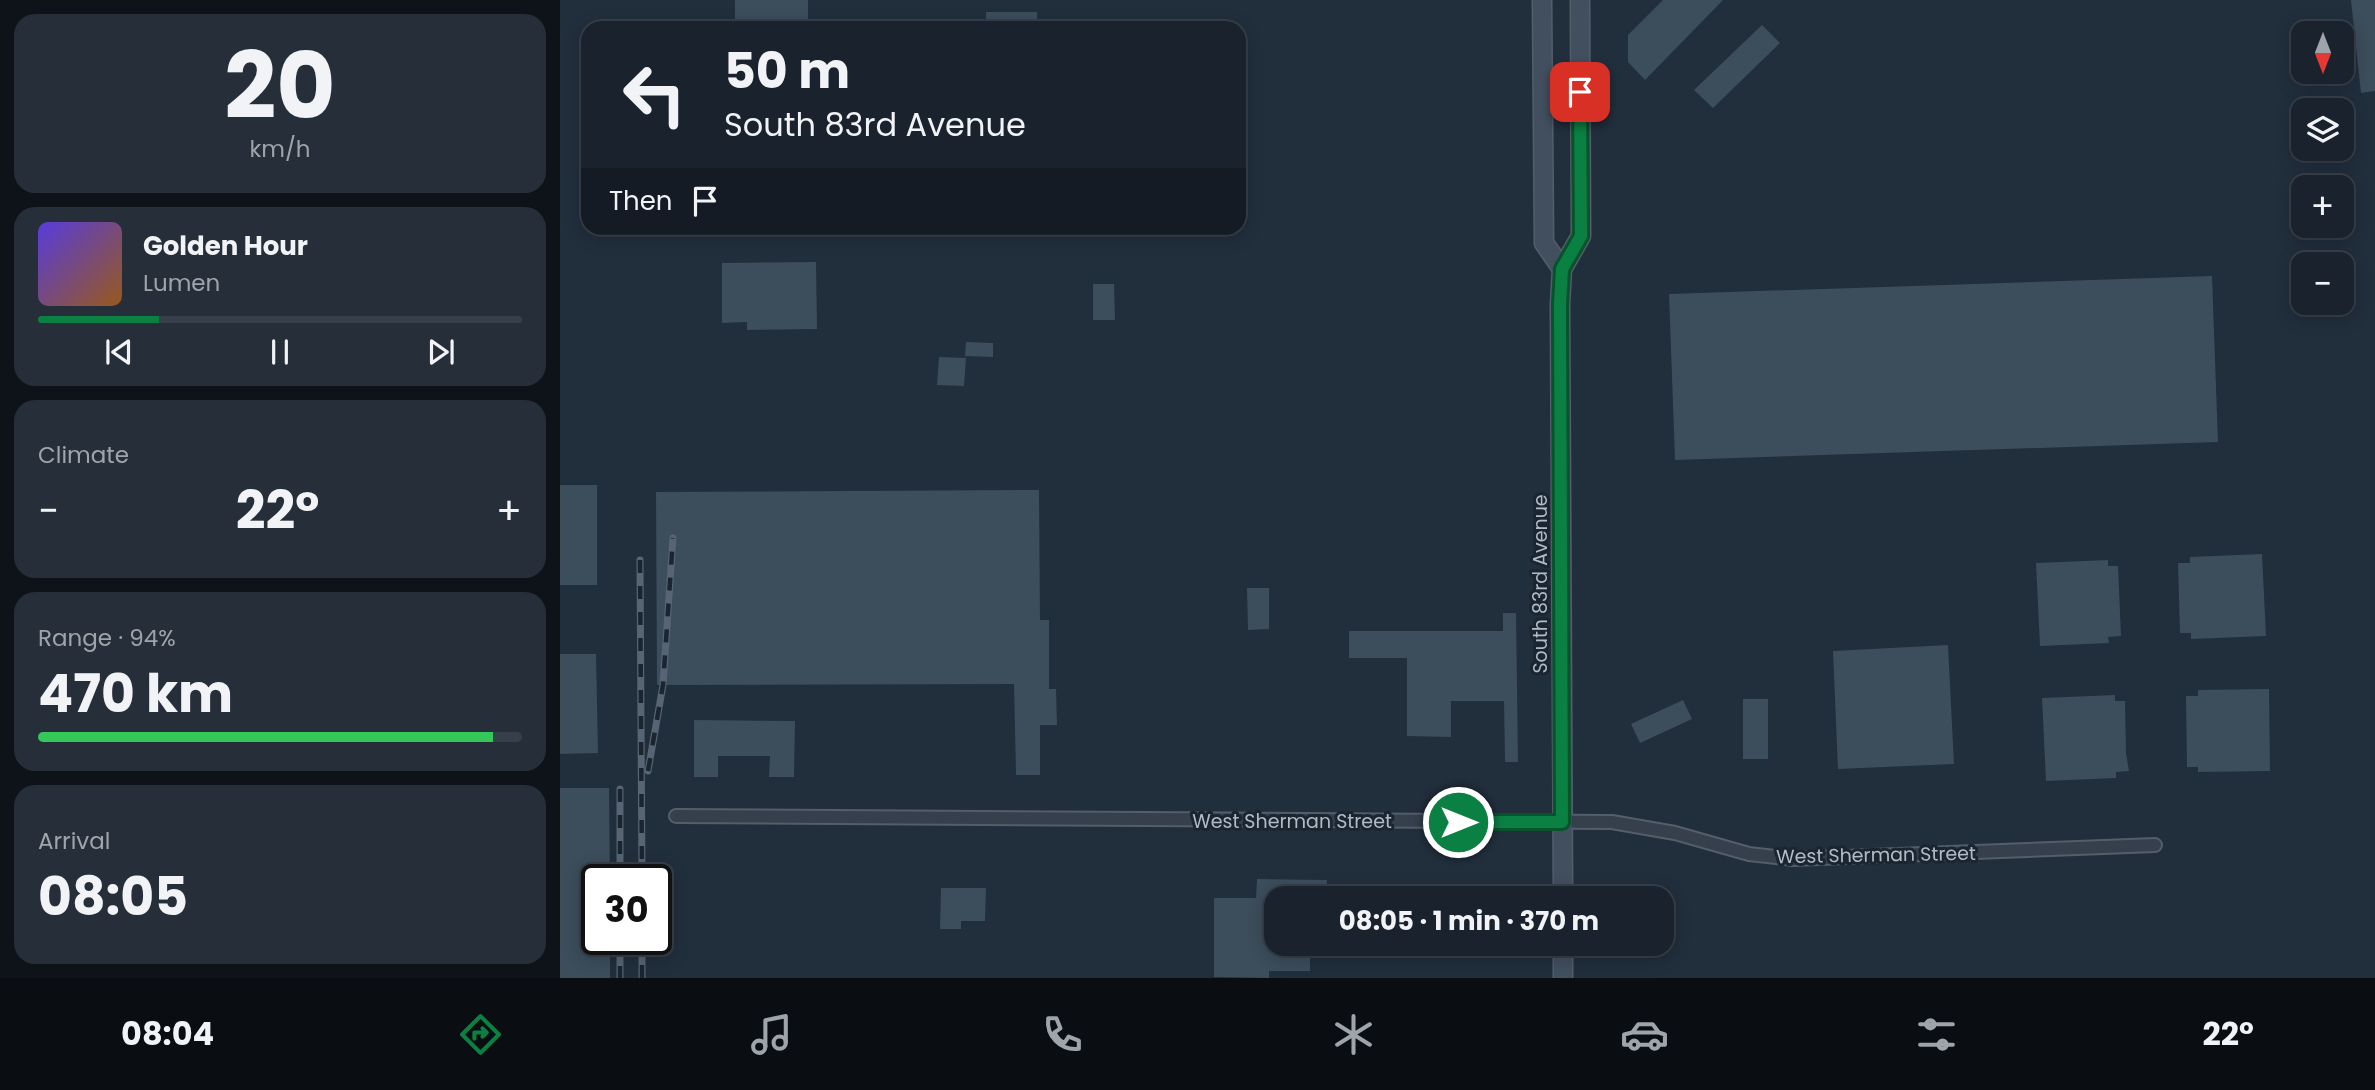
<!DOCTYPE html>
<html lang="en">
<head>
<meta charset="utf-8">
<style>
	:root { --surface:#19222d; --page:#262f39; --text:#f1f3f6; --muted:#9fa4aa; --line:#373f49; --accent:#0b8043 }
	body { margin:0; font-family:Poppins,sans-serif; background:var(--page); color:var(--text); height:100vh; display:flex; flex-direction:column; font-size:26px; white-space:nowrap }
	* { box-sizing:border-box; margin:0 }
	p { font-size:23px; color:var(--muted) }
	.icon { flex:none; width:38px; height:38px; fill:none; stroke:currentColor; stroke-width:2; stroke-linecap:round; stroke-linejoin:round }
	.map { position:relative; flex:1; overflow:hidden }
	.side { display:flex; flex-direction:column; gap:14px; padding:14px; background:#0e1319; width:560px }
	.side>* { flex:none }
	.hud { position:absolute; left:21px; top:21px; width:665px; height:214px; border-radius:21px; box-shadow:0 4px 18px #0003,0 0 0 2px var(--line); background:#19222d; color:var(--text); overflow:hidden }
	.needle { width:46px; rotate:180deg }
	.controls { position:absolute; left:1731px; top:21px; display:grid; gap:14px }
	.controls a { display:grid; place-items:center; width:63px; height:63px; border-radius:14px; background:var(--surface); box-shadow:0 4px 18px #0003,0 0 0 2px var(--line); font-size:35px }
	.speed { position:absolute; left:21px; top:864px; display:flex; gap:14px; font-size:35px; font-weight:700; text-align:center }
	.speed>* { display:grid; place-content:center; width:91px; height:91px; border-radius:50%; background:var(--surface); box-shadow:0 4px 18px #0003,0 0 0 2px var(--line); line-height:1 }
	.speed .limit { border:4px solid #111; border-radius:10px; background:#fff; color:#111 }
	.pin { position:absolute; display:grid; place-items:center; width:60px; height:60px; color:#fff; margin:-30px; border-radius:14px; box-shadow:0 4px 10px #0006 }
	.me { position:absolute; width:77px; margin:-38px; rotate:90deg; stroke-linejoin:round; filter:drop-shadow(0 0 5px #0008) }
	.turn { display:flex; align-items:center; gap:24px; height:147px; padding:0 28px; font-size:32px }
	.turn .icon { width:91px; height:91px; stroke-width:2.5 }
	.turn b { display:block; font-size:49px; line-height:60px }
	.then { display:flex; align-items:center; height:66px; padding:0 28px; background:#0003; gap:14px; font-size:26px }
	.big { font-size:52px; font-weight:700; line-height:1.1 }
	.side .tile { flex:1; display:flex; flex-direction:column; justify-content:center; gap:10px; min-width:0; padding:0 24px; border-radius:21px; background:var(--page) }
	.side .dial { align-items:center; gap:0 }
	.dial b { font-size:91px; line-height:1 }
	.song { display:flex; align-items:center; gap:21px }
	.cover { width:84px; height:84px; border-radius:10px; background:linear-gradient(135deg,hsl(250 70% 55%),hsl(30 70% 35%)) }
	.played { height:7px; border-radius:4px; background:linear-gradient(90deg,var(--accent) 25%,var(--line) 25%) }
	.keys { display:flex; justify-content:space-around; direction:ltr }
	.heat { display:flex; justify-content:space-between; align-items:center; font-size:38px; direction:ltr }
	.charge { height:10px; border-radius:5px; background:linear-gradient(90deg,#34c759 94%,var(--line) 0) }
	.trip { position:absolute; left:704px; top:886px; width:410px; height:70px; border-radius:21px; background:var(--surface); box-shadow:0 4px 18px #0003,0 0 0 2px var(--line); font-weight:700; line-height:70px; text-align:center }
	.menu { display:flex; height:112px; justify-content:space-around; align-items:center; background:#0a0e12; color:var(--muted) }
	.menu .icon { width:49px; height:49px }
	.menu .on { color:var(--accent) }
	.menu b { font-size:32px; color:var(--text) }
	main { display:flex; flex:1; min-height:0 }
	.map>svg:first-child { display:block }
	.building { fill:#3c4d5b }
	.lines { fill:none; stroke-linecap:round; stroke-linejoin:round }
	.street-casing { stroke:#535e6a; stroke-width:16 }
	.secondary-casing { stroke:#535e6a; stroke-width:21 }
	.street { stroke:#35404c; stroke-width:12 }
	.secondary { stroke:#424f5f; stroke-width:18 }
	.rail-casing { stroke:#566473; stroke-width:7 }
	.rail { stroke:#1a2530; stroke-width:4.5; stroke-dasharray:13; stroke-linecap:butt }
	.route-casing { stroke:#07532c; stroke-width:18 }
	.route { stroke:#0b8043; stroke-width:12 }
	.labels { text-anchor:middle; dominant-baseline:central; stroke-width:6; stroke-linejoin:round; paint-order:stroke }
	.street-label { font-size:19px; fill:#b0bbc8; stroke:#1a2530 }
</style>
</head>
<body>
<main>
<section class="side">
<div class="tile dial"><b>20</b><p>km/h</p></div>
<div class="tile">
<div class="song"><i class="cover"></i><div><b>Golden Hour</b><p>Lumen</p></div></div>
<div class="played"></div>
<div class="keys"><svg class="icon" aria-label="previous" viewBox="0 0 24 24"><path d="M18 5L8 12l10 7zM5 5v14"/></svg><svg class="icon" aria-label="pause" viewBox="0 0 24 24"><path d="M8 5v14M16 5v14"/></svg><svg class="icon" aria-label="next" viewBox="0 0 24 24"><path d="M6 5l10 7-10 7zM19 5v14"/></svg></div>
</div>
<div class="tile"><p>Climate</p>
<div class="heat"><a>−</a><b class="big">22°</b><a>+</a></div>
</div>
<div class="tile"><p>Range · 94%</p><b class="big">470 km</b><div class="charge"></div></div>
<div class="tile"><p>Arrival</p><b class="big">08:05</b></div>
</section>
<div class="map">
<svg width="1815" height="978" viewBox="0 0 1815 978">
	<rect width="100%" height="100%" fill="#212e3c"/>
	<!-- building -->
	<g class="building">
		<path d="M175 0H248V28L175 27Z"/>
		<path d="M1103 0H1163L1085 80 1068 62V35Z"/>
		<path d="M1791 0H1815V91L1801 93Z"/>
		<rect x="426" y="12" width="51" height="16"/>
		<path d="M1202 25 1220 43 1153 108 1134 90Z"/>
		<path d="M256 262 257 329 187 330V322L162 323V263Z"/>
		<path d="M1652 276 1658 442 1115 460 1109 294Z"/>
		<path d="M533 284H554L555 320H533Z"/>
		<path d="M406 342 433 343V357L405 356Z"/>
		<path d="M379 357 406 358 404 386 377 385Z"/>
		<rect x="0" y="485" width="37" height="100"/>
		<path d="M479 490 480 620H489V689H496L497 725H480V775H456L454 684 97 685 96 492Z"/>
		<path d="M1702 554 1706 636 1631 639V633H1620L1618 563H1630V557Z"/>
		<path d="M1548 560V566H1558L1561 636 1548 637 1549 643 1480 646 1476 563Z"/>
		<path d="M687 588H709V629L688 630Z"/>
		<path d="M943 613H956L958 762H945L944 701H891V737L847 736V658H789V631H943Z"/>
		<path d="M1388 645 1394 764 1278 769 1273 651Z"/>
		<path d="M0 654H36L38 753 0 754Z"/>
		<path d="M1709 689 1710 771 1638 772V767H1627L1626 696H1638V690Z"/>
		<path d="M1555 695V701H1565L1566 753 1569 771 1556 772V778L1486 781 1482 698Z"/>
		<rect x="1183" y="699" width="25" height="60"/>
		<path d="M1123 700 1132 719 1080 743 1071 724Z"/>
		<path d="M134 720 235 721 234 777H209L210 756H158V777H134Z"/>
		<path d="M0 788H49L50 880H37V940H50V978H0Z"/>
		<path d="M697 879 767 880V898H716V943H750V971H709V978L654 977V898H696Z"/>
		<path d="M381 888H426L425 921H401V929H380Z"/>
	</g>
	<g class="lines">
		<defs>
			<path id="street" d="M116 816 1052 822 1115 833 1189 854 1233 859 1595 845"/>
			<g id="secondary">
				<path d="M982 0 984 243 1002 269"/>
				<path d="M1003 898 1000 304 1002 269 1021 236 1020 0"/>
				<path d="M1003 943V978"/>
			</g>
		</defs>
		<!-- street casing -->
		<use href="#street" class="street-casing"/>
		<!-- secondary casing -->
		<use href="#secondary" class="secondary-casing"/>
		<!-- street -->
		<use href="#street" class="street"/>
		<!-- secondary -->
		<use href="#secondary" class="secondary"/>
		<defs>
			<g id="rail">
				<path d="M80 560 82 880"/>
				<path d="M88 771 103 685 113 538"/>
				<path d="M60 789V880"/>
				<path d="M60 940V978"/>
				<path d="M82 978V940"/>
			</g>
		</defs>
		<!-- rail casing -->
		<use href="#rail" class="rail-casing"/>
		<!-- rail -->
		<use href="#rail" class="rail"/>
	</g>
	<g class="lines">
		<defs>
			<path id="route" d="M898 822H1002L1000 304 1002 269 1021 236 1020 92"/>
		</defs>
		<!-- route casing -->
		<use href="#route" class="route-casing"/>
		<!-- route -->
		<use href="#route" class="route"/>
	</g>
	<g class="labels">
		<!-- street labels -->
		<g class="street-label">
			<text transform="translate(980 584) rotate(-90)">South 83rd Avenue</text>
			<text x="732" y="821">West Sherman Street</text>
			<text transform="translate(1316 855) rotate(-1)">West Sherman Street</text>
		</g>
	</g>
</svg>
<div class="controls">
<a><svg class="needle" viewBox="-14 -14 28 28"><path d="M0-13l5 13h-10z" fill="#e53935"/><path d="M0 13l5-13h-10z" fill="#9fa4aa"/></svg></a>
<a><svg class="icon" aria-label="layers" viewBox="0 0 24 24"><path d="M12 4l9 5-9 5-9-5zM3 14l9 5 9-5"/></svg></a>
<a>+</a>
<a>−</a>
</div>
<div class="speed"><div class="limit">30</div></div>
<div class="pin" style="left:1020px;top:92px;background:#d93025"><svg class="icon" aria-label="arrive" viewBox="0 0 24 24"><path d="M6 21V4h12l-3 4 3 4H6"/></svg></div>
<svg class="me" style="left:898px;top:822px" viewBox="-20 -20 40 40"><circle r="17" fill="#0b8043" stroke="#fff" stroke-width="3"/><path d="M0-11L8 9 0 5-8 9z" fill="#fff"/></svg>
<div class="trip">08:05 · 1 min · 370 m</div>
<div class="hud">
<div class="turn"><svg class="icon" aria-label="left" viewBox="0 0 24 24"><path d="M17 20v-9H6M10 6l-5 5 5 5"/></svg><div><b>50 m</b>South 83rd Avenue</div></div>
<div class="then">Then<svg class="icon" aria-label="arrive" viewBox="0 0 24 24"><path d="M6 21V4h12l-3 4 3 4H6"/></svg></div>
</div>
</div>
</main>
<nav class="menu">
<b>08:04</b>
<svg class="icon on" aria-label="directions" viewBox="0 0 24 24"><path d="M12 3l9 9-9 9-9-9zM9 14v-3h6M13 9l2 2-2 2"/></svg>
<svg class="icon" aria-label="music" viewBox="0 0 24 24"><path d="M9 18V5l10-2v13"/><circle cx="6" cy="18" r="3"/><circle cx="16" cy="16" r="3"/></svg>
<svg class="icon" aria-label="phone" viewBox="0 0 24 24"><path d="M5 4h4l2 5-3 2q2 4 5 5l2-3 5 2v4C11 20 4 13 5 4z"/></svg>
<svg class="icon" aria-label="climate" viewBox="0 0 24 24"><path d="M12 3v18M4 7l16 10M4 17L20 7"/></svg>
<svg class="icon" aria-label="car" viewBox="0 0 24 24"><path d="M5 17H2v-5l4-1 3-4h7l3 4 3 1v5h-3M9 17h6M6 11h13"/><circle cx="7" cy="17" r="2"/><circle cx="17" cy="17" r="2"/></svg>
<svg class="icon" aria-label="filters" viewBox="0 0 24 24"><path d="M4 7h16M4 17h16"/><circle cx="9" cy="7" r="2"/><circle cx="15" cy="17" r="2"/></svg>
<b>22°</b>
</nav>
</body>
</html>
